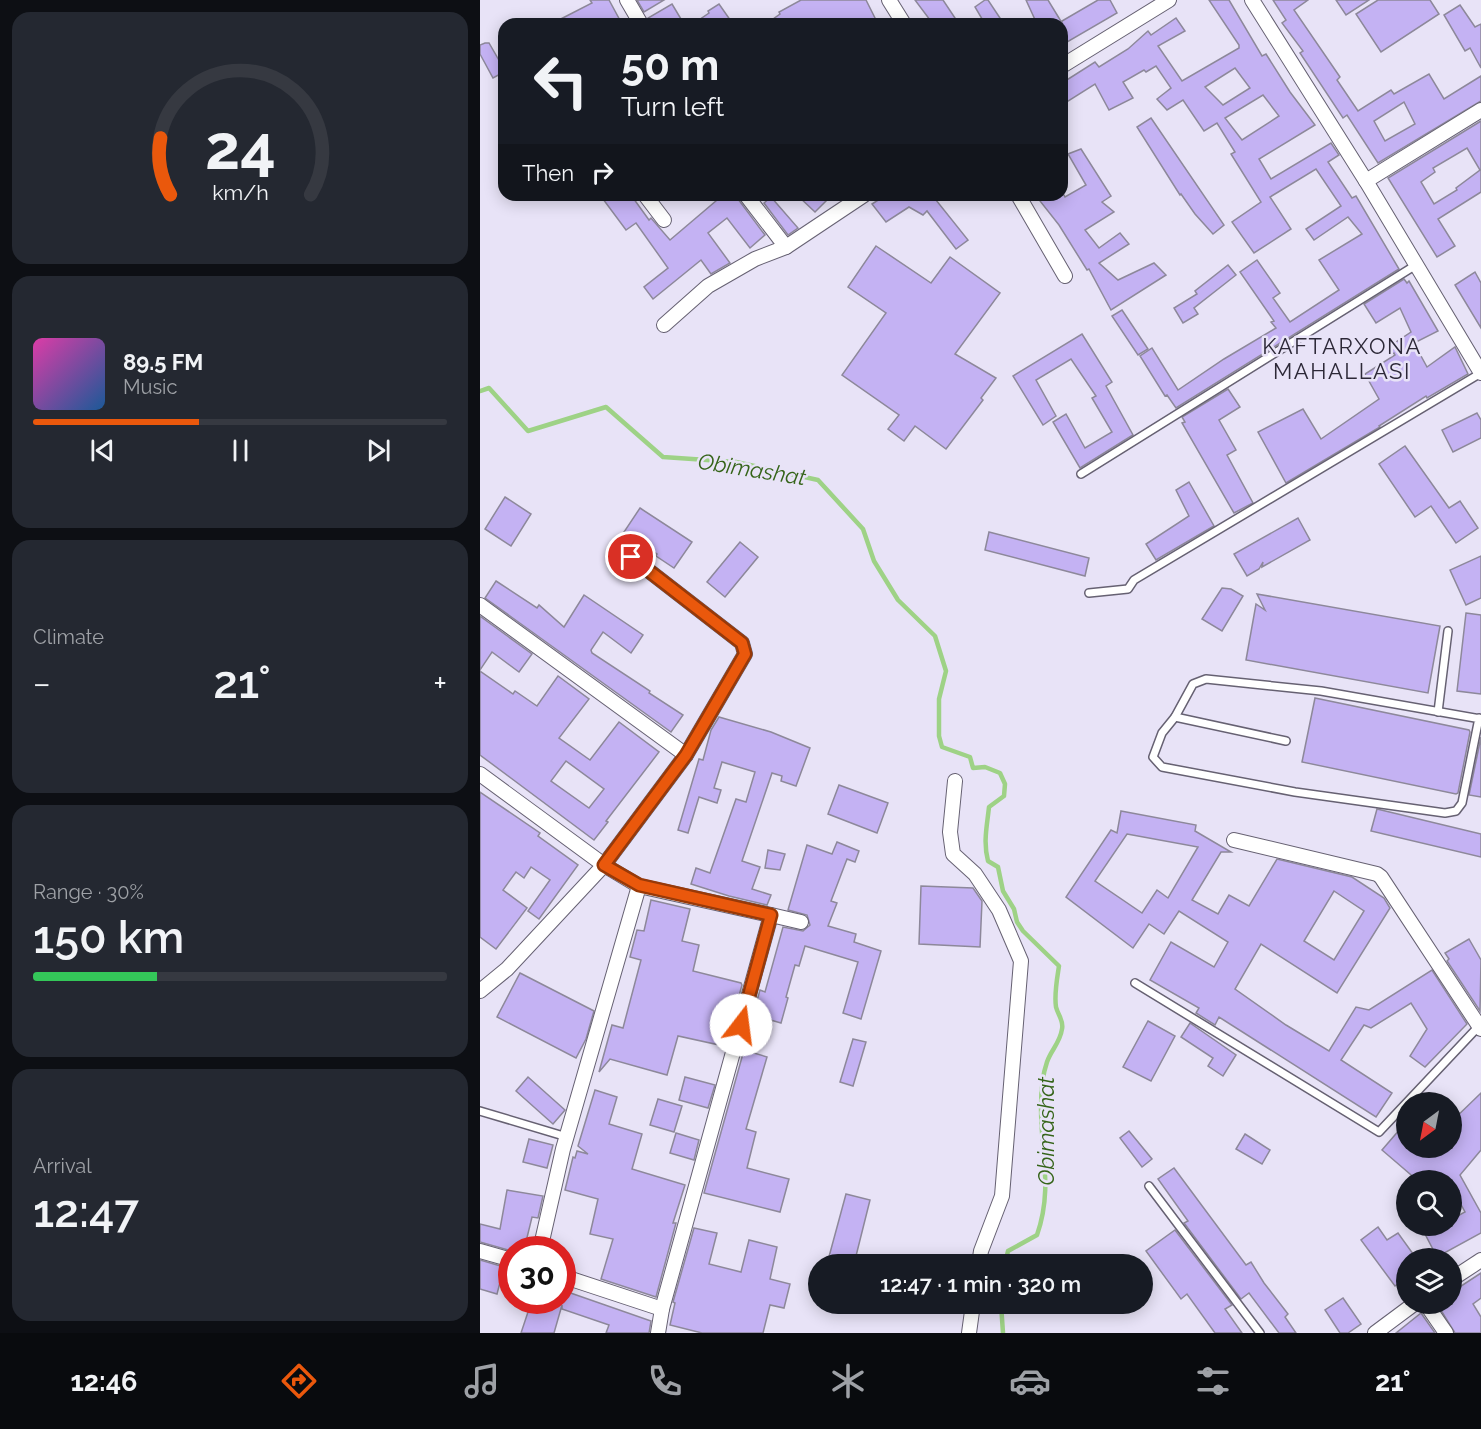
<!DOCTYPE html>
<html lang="en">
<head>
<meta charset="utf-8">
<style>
	:root { --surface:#171b24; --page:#242831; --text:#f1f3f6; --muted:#9ea1a6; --line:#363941; --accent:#ea580c }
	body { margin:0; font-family:Raleway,sans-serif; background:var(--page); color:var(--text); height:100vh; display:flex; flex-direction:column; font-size:22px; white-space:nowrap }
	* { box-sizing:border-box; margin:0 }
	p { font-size:20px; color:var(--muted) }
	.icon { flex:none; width:33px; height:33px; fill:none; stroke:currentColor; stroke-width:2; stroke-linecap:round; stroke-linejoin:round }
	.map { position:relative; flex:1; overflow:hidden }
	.sheet { display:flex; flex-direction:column; gap:12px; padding:12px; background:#0d0f14; width:480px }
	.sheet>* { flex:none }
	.top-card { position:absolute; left:18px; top:18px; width:570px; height:183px; border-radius:18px; box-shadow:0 3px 15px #0003; background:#171b24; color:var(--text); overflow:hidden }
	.needle { width:39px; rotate:212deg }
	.controls { position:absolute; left:916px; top:1092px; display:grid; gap:12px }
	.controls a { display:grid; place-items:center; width:66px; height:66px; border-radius:50%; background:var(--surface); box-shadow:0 3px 15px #0003; font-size:30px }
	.speed { position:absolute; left:18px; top:1236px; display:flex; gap:12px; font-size:30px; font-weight:700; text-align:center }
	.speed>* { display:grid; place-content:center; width:78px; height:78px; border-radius:50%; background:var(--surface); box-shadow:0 3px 15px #0003; line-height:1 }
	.speed .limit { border:9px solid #d22; background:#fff; color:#111 }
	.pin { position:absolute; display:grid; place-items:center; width:51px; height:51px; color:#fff; margin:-26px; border:3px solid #fff; border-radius:50%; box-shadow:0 2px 6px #0007 }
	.me { position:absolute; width:66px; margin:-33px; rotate:15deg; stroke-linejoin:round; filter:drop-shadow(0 0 4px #0008) }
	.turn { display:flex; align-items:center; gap:21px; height:126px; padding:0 24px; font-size:27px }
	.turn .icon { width:78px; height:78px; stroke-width:2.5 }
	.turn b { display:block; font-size:42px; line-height:51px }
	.then { display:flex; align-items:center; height:57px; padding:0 24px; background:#0003; gap:12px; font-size:22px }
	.big { font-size:45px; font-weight:600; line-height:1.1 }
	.sheet .card { flex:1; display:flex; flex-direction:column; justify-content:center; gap:9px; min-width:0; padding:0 21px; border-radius:18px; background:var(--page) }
	.sheet .dial { align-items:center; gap:0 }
	.dial svg { height:156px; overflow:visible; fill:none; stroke:var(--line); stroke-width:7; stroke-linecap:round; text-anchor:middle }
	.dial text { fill:var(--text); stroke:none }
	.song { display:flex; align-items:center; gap:18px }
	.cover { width:72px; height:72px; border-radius:9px; background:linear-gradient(135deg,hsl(320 70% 55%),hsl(210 70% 35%)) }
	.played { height:6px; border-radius:3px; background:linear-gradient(90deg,var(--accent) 40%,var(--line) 40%) }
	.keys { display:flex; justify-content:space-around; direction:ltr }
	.heat { display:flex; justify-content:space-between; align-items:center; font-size:33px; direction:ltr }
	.charge { height:9px; border-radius:4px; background:linear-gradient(90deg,#34c759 30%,var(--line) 0) }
	.trip { position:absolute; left:328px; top:1254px; width:345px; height:60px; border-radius:30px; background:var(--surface); box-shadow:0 3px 15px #0003; font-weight:600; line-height:60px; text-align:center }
	.tab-bar { display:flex; height:96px; justify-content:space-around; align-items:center; background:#090b0e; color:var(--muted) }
	.tab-bar .icon { width:42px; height:42px }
	.tab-bar .active { color:var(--accent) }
	.tab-bar b { font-size:27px; color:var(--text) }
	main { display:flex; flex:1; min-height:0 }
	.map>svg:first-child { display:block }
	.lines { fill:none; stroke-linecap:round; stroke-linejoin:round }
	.stream { stroke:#9ed286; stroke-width:4.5 }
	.building { fill:#c4b2f3; stroke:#8d889a; stroke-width:1.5; fill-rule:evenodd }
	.lane-casing { stroke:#666172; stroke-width:10 }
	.street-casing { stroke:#666172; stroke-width:16 }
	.lane { stroke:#fff; stroke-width:7 }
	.street { stroke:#fff; stroke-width:14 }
	.route-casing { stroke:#983908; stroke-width:15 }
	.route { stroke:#ea580c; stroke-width:10 }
	.labels { text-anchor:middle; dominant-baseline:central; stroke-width:5; stroke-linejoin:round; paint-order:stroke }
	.neighbourhood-label { font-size:22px; letter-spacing:1.5px; fill:#2c2837; stroke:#e8e3f7 }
	.water-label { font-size:22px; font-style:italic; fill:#356419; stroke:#e8e3f7 }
</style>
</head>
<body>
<main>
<section class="sheet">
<div class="card dial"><svg viewBox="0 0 100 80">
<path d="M14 69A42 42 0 1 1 86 69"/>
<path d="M14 69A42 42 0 0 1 9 40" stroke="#ea580c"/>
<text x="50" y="56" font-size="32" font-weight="700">24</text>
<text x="50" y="72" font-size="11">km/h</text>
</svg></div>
<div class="card">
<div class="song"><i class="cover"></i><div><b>89.5 FM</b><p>Music</p></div></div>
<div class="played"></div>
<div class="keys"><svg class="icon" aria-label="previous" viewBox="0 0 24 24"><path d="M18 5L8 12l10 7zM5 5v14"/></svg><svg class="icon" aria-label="pause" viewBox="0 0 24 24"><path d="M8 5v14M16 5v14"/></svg><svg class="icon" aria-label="next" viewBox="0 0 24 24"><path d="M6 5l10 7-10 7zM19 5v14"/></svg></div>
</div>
<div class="card"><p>Climate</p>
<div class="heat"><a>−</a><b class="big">21°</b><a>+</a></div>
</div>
<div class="card"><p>Range · 30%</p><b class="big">150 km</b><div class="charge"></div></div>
<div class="card"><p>Arrival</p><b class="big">12:47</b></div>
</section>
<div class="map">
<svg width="1001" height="1333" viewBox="0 0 1001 1333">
	<rect width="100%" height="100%" fill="#e8e3f7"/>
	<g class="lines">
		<!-- stream -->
		<g class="stream">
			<path d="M0 391 9 388 48 431 126 407 183 457 256 462 338 480 383 529 394 561 418 600 455 636 466 671 459 699V736L462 747 490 757 493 768 505 767 520 773 525 784 524 796 509 807C507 826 503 842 508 861L518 867 523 891 534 909 537 922 543 931 579 966C577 979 574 994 576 1007 578 1015 584 1021 582 1029 580 1043 571 1050 567 1062 562 1076 561 1093 561 1108 561 1154 573 1189 557 1235L528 1251 525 1264"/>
			<path d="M521 1304 523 1333"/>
		</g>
	</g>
	<!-- building -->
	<g class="building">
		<path d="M110 0H129L142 24H71L112 3Z"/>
		<path d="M157 0H184L164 12Z"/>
		<path d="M321 0H386L398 24H286L300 14 299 12Z"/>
		<path d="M435 0H463L479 24H453Z"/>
		<path d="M505 0H508L524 24H505L495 7Z"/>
		<path d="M546 0H568L582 23V21L618 0H630L637 13 582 45V24H557Z"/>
		<path d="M729 0H749L782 56 786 54 810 92 835 125 779 159 791 179 851 143 859 155 848 162 872 198 876 196 919 269 696 408 687 395 685 396 660 356 672 348 698 390 744 359 796 328 791 322 794 321 760 272 777 260 800 293 793 298 810 322 859 290 839 260 882 234 868 217 834 240 826 229 861 206 836 169 790 197 811 229 774 253 752 222 781 202 751 154 755 152 737 123 724 131 703 100 687 110 677 99 691 88 676 66 666 72 664 70 643 82 653 98 629 110 615 84 582 105V83L615 62 619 67 648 49 668 31 671 35 696 18 705 31 678 46 702 81 759 48V45ZM755 68 770 88 743 105 725 87ZM783 95 799 116 762 140 745 118Z"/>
		<path d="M793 0H828L814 10 860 77 857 80 878 111 911 90 914 94 949 74 964 99 1001 76V101L898 163 867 115 863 118 820 53 823 51 802 23 806 20ZM924 102 935 124 905 141 894 121Z"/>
		<path d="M856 0H889L866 15Z"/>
		<path d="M898 0H950L959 14 901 52 876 14Z"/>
		<path d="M192 4 204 24H170L168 18Z"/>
		<path d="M239 4 253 24H213L229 13 228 11Z"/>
		<path d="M980 5 995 27 1001 24V68L990 48 985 51 964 15Z"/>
		<path d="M5 43H9L24 69V72L13 78 0 54V45Z"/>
		<path d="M671 118 744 225 733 234 715 214 701 194 700 195 657 127Z"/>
		<path d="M1001 121V192L958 219 975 246 957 257 908 178ZM987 148 1000 170 976 188 977 190 954 204 941 182 955 172 953 168Z"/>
		<path d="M601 149 631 196 622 202 634 212 605 230 619 248 640 233 649 244 619 263 638 280 674 263 686 275 631 310 609 269 607 270 579 225 560 201 568 195H584L585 197 606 185 588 154Z"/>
		<path d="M120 195H151L169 220 171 218 190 240 243 195H255L285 235 270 248 247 218 228 233 250 263 231 274 221 260 173 299 164 287 188 268 156 223 146 230Z"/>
		<path d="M317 195H352L335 212Z"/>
		<path d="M406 195H452L488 240 476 249 447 211 443 215 429 207 406 222 392 204Z"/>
		<path d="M291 197 318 228 308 235 284 203Z"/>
		<path d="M396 246 451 283 470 257 520 293 475 354 516 378 501 398 503 400 466 449 435 426 424 441 408 429 419 415 362 375 406 313 368 287Z"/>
		<path d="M748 265 756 275 714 308 718 314 703 323 694 308 717 294 715 291Z"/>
		<path d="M995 272 1001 283V328L975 285Z"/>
		<path d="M924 279 927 283 929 281 958 331 934 343 947 367 975 347 988 374 947 398 946 396 899 426 900 427 806 483 778 432 823 409 841 439 899 399 885 374 915 355 914 353 911 355 907 348 931 332 920 308 896 323 884 304Z"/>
		<path d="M642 310 668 349 658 355 632 316Z"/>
		<path d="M602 334 632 382 626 386 653 435 600 468 573 422 586 414 605 448 632 432 612 398 616 396 591 359 556 380 576 416 563 425 533 376Z"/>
		<path d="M748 389 760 407 739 420 756 450 747 455 773 503 754 513 702 423 705 422 702 417Z"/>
		<path d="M997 413 1001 420V438L973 452 962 430Z"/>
		<path d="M925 446 969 508 980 501 998 528 976 543 951 506 935 517 899 464Z"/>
		<path d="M709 482 734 526 676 560 666 544 709 516 696 490Z"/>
		<path d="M25 497 51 514 31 546 5 529Z"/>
		<path d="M160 508 212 542 194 568 176 556 177 554 144 532Z"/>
		<path d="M818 518 830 540 782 567 783 562 779 569 767 576 754 554Z"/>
		<path d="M509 532 609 558 605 576 505 550Z"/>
		<path d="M260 542 278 557 245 597 227 582Z"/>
		<path d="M1001 556V598L986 605 970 570Z"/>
		<path d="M16 581 57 608 59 605 84 627 104 595 163 635 151 653 123 632 111 650 112 653 170 691 169 693 203 715 191 732 5 598Z"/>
		<path d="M742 588 751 589 763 596 742 631 722 619Z"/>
		<path d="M777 594 960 626 948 693 766 660 776 604 785 610Z"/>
		<path d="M986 613 1001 615V694L977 691Z"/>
		<path d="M0 616 52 654 39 672 12 652 0 670Z"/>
		<path d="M0 671 33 694 35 691 57 706 78 676 109 699 79 738 110 760 139 722 179 752 126 821 128 822 114 840 0 755ZM86 761 124 789 109 808 71 781Z"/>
		<path d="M835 698 989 730 990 732 978 793 976 794 822 762Z"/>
		<path d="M239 717 291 732 330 748 316 786 301 781 302 776 292 773 262 861 280 867 272 889 291 895 287 905 249 896 211 884 216 868 230 873 256 799 266 802 275 772 242 762 234 788 241 790 237 803 219 797 208 833 198 830 219 759 223 760 231 730Z"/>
		<path d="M1001 737V797L989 795Z"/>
		<path d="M359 785 408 803 397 833 348 814Z"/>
		<path d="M0 792 60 833 58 836 98 865 59 919 48 911 70 880 51 867 44 878 36 872 23 890 47 908 16 949 0 937Z"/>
		<path d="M897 809 1001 834V857L891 831Z"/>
		<path d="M641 811 716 825 715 831 751 852H741L712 900 738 914 749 895 769 906 797 859 872 877 904 898 910 908 857 993 781 944 755 989 806 1025 849 1051 876 1007 889 1010 952 970 987 1024 945 1067 930 1056 947 1029 931 1003 891 1028 884 1025 861 1060 912 1093 896 1117 739 1017 735 1025 716 1013 719 1008 670 980 691 942 734 967 748 942 699 911 684 934 669 924 653 948 586 897 631 830 637 833ZM647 834 718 847 688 898 677 890 662 913 615 881ZM854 891 884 911 854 960 824 941Z"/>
		<path d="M357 842 379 851 375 862 367 859 351 901 357 903 348 926 376 934 374 942 401 951 381 1019 363 1013 378 962 325 946 319 966 315 965 306 997 308 998 301 1023 273 1015 280 990 285 992 303 927 323 931 330 925 327 915 308 910 327 845 352 854Z"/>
		<path d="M288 850 305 854 300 870 285 868Z"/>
		<path d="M441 886 493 888 502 901 500 947 439 944Z"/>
		<path d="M171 900 210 909 202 941 219 945 213 971 261 983 262 985 255 1010 244 1046 198 1036 187 1075 130 1059 119 1072 132 1025 143 1028 161 960 150 957 157 930 164 931Z"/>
		<path d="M989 939 1001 960 1000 1011 967 961 969 959 965 953Z"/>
		<path d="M40 973 114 1011 106 1039 96 1058 17 1017Z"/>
		<path d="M668 1021 695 1036 671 1081 643 1067Z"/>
		<path d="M710 1023 756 1055 743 1076 728 1066 733 1058 701 1037Z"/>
		<path d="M373 1039 386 1042 373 1086 360 1082Z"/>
		<path d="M264 1050 287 1057 266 1129 276 1132 267 1168 309 1179 300 1212 224 1193Z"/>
		<path d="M48 1077 85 1110 73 1124 36 1091Z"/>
		<path d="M205 1077 235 1085 228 1108 199 1100Z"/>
		<path d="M115 1090 137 1097 129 1124 162 1134 152 1169 205 1185 193 1223H196L176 1297 121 1279 133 1239 110 1234 118 1199 85 1190 93 1157 95 1158 97 1151 108 1154 98 1146Z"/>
		<path d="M1001 1093V1150L980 1175 1001 1213V1233L957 1257 945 1234 960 1226H972V1219L985 1212 972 1188V1180H937L902 1150 927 1121V1148H972V1121Z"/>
		<path d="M178 1099 202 1106 194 1132 170 1125Z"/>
		<path d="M649 1131 672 1159 662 1167 640 1138Z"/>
		<path d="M196 1133 219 1140 214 1160 190 1153Z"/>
		<path d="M765 1134 790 1150 782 1164 756 1149Z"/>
		<path d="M49 1139 73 1145 67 1168 43 1162Z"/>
		<path d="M694 1168 766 1265 771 1262 784 1283 808 1314 805 1317 816 1333H799L769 1293 761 1299 704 1223 708 1221 678 1179Z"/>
		<path d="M27 1190 63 1196 58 1218 52 1217 44 1250 32 1251 0 1242V1224L20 1229Z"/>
		<path d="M366 1194 390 1200 374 1264H347Z"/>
		<path d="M898 1227 907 1240 918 1233 936 1258H927V1277L915 1286 881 1240Z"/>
		<path d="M214 1228 237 1233 229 1264 261 1272 269 1240 297 1247 290 1279 310 1284 304 1308 290 1305 283 1333H222L190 1325 195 1303 193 1302Z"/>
		<path d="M695 1230 752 1305 745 1309 762 1333H735L707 1294 701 1299 666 1251Z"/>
		<path d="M0 1260 24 1267 17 1294 0 1289Z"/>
		<path d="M1001 1273V1298L993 1304 1001 1317V1333H975L957 1304H972V1298L978 1295 975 1290Z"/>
		<path d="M82 1290 171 1321 169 1333H126L129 1325 82 1309V1305L74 1333H41L52 1300H82Z"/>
		<path d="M863 1298 881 1324 868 1333H860L845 1310Z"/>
		<path d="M941 1313 955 1333H916Z"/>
	</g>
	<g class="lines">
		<defs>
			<g id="lane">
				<path d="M601 474 936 265"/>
				<path d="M609 593 648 589 654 580 1001 373"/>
				<path d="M958 712 968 631"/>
				<path d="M695 717 806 741"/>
				<path d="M999 718 982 803 976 811 965 813 815 792 682 767 673 757 682 733 695 717 713 684 726 679 841 691 1001 719"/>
				<path d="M655 983 899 1132 999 1026"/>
				<path d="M0 1111 87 1137"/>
				<path d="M669 1186 780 1333"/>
			</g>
			<g id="street">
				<path d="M147 0 161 24"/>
				<path d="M409 0 424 24"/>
				<path d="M772 0 886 181 1001 373"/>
				<path d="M582 66 689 0"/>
				<path d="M886 181 1001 110"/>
				<path d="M165 195 184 220"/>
				<path d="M266 195 306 247 384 195"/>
				<path d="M538 195 585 276"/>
				<path d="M184 325 228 286 275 259 306 247"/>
				<path d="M0 605 206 755"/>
				<path d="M0 774 124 865 159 886 291 915 182 1309 178 1333"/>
				<path d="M475 781 470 832 473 854 495 874 519 910 541 961 522 1196 501 1251 499 1264"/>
				<path d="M754 840 897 874 901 877 1001 1029"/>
				<path d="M291 915 321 922"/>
				<path d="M0 991 27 969 124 865 206 755 265 654 262 643 151 557"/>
				<path d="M60 1250 83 1149 159 886"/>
				<path d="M0 1251 32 1260"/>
				<path d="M82 1276 182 1309"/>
				<path d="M972 1279 1001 1260"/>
				<path d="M946 1304 966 1333"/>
				<path d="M489 1333 493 1304"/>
				<path d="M895 1333 934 1304"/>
			</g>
		</defs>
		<!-- lane casing -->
		<use href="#lane" class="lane-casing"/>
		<!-- street casing -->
		<use href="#street" class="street-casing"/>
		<!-- lane -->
		<use href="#lane" class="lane"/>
		<!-- street -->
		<use href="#street" class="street"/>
	</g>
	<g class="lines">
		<defs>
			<path id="route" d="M151 557 262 643 265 654 206 755 124 865 159 885 291 915 261 1025"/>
		</defs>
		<!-- route casing -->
		<use href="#route" class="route-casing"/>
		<!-- route -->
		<use href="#route" class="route"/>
	</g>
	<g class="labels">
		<!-- neighbourhood labels -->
		<g class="neighbourhood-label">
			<text x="862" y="346">KAFTARXONA<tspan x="862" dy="25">MAHALLASI</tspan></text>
		</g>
		<!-- water labels -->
		<g class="water-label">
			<text transform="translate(272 469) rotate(9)">Obimashat</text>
			<text transform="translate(566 1131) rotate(-90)">Obimashat</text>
		</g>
	</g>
</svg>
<div class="controls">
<a><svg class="needle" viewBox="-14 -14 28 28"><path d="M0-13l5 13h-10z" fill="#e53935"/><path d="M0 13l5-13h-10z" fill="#9ea1a6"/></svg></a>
<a><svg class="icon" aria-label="search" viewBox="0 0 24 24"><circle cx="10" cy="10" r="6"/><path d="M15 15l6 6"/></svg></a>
<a><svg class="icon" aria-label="layers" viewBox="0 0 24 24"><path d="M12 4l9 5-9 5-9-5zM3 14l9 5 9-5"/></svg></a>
</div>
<div class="speed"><div class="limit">30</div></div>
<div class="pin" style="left:151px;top:557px;background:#d93025"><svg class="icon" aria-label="arrive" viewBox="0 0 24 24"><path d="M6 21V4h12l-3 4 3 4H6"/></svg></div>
<svg class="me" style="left:261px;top:1025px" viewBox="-20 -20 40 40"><circle r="19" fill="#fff"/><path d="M0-13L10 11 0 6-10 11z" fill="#ea580c"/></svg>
<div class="trip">12:47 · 1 min · 320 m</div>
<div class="top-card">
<div class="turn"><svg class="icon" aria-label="left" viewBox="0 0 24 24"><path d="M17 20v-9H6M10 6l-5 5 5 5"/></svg><div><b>50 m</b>Turn left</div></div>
<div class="then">Then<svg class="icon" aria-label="right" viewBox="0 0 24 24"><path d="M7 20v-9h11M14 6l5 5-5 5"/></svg></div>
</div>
</div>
</main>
<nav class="tab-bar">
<b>12:46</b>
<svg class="icon active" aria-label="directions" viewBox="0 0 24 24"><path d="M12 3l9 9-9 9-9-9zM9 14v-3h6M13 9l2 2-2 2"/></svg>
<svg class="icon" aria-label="music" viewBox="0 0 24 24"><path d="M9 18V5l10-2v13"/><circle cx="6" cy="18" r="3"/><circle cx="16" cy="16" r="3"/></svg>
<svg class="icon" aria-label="phone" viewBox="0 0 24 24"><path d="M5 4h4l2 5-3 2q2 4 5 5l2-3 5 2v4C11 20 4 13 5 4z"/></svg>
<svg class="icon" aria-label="climate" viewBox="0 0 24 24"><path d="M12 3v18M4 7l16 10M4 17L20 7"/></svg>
<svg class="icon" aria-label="car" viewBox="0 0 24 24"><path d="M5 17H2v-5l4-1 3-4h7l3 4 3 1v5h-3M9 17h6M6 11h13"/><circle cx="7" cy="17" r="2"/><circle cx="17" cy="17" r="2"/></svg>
<svg class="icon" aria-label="filters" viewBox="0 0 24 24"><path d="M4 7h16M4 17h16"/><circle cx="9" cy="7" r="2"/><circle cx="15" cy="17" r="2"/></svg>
<b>21°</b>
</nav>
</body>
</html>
